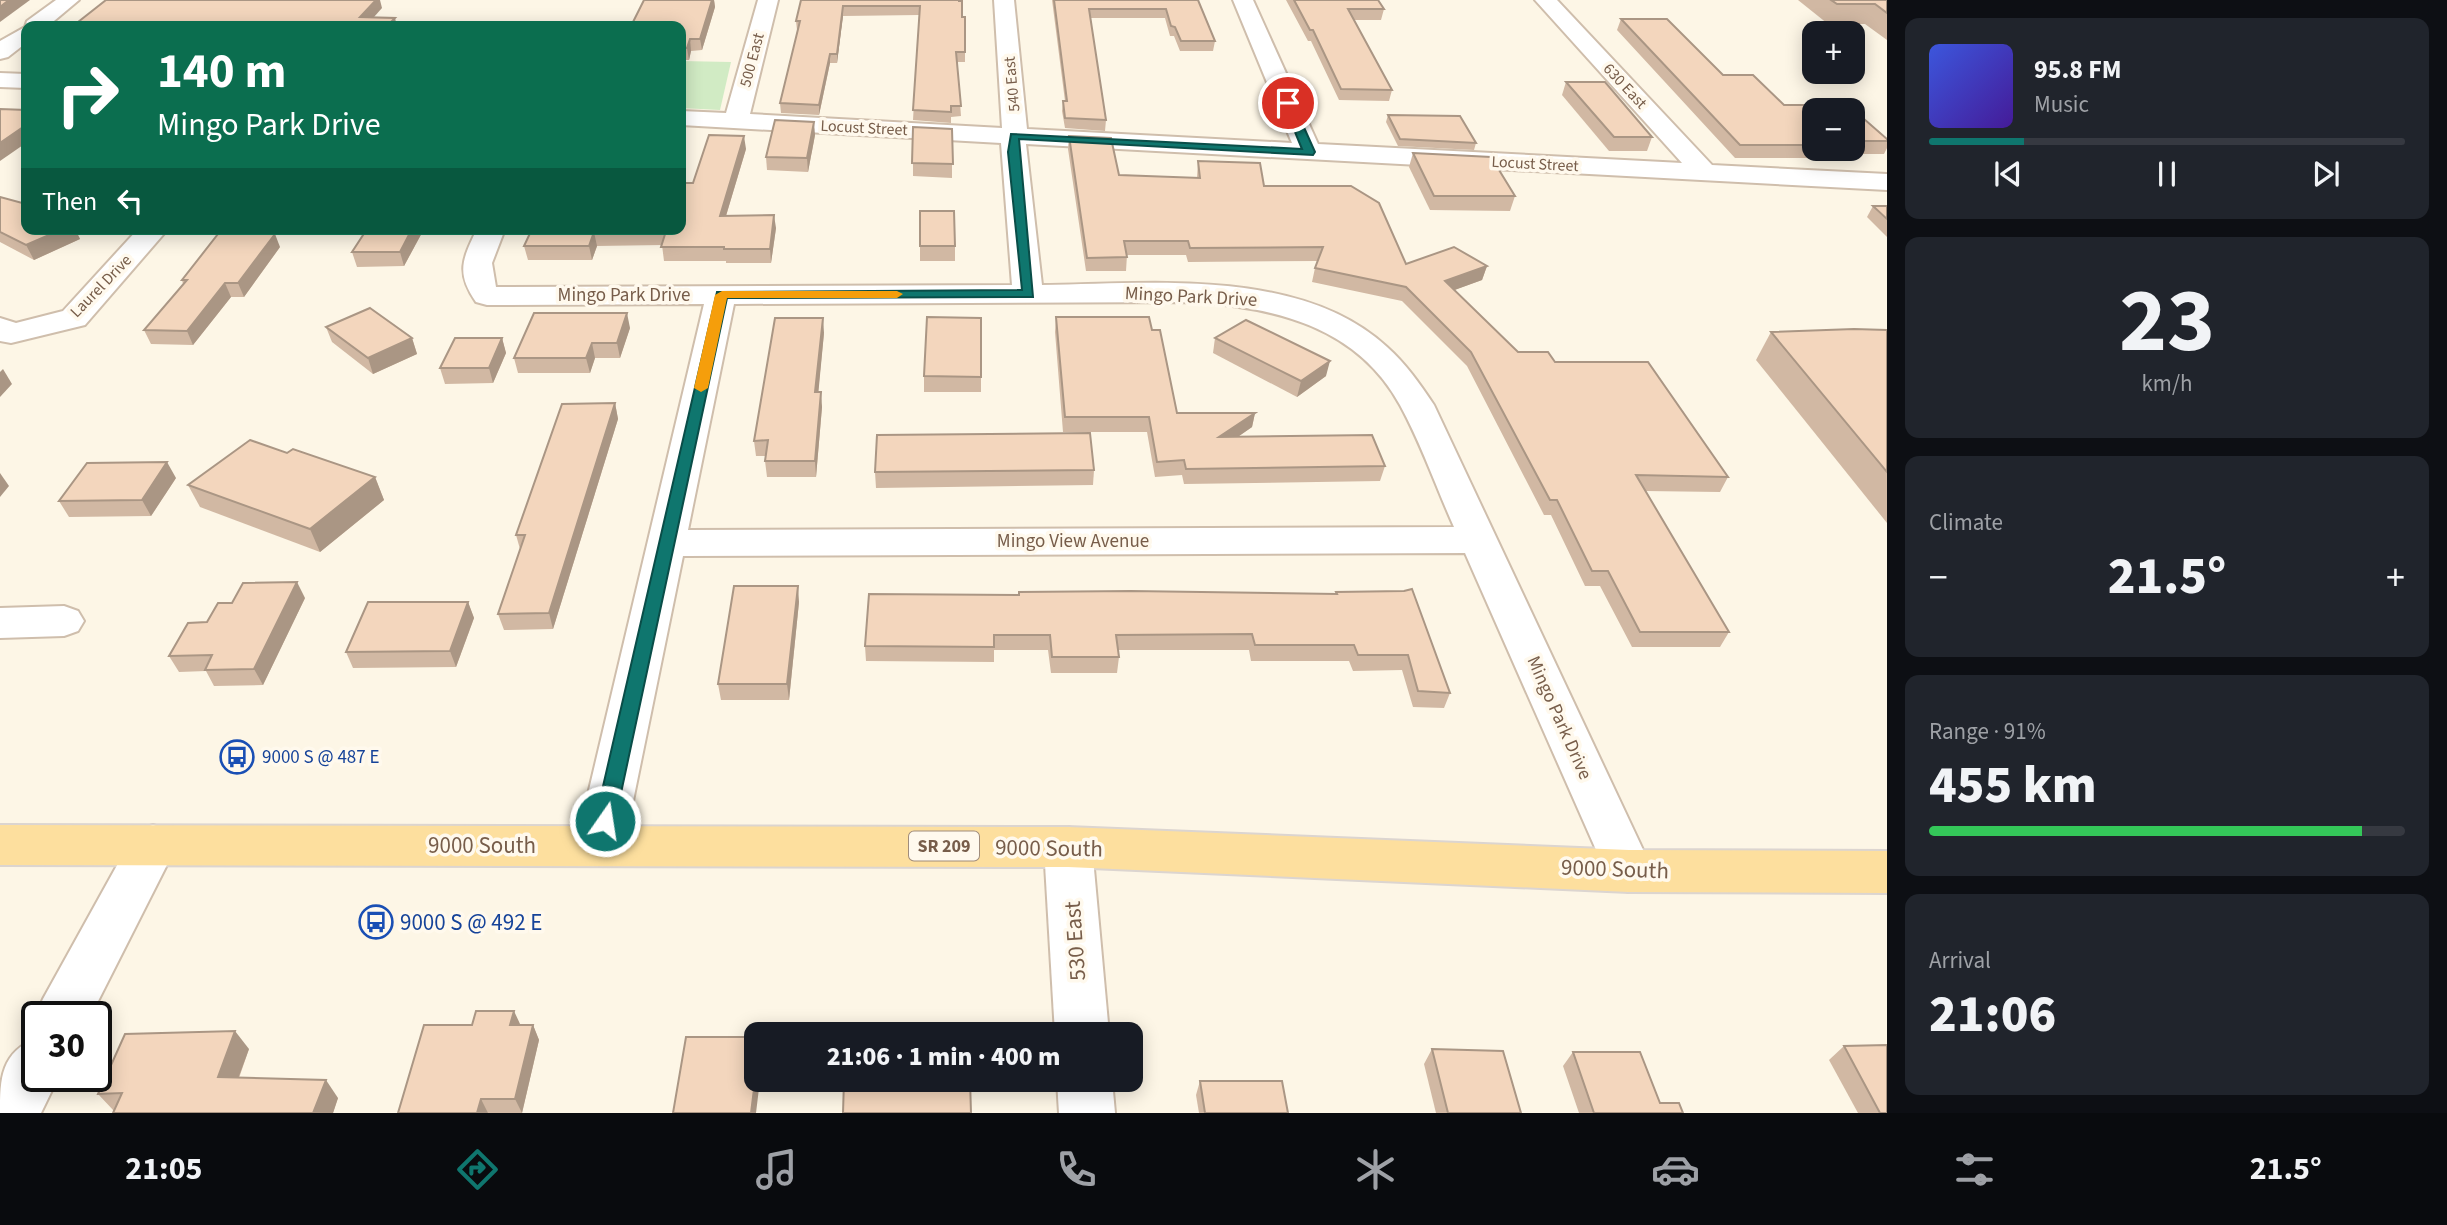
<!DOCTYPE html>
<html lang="en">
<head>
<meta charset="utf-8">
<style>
	:root { --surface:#171b24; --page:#20242c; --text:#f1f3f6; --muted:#9ea1a6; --line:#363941; --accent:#0f766e }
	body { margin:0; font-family:"Source Sans 3",sans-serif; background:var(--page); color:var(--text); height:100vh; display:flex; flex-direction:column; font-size:26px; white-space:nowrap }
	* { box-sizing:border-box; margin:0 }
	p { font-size:23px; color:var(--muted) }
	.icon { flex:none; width:38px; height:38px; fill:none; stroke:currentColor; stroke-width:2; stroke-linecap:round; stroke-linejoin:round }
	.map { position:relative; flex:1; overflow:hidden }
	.panel { display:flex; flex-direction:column; gap:18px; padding:18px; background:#0d0f14; width:560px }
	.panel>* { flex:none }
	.guide { position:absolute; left:21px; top:21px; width:665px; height:214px; border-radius:14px; box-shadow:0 4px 18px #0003; background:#0b6e4f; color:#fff; overflow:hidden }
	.fabs { position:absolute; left:1802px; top:21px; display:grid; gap:14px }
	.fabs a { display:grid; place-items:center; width:63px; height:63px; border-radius:14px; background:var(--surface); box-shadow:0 4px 18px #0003; font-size:35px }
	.speed { position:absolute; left:21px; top:1001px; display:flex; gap:14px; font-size:35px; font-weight:700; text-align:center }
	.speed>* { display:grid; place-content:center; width:91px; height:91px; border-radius:50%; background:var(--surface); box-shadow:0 4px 18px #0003; line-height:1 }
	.speed .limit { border:4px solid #111; border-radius:10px; background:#fff; color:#111 }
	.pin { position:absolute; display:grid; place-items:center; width:60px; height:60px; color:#fff; margin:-30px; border:4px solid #fff; border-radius:50%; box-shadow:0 2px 7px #0007 }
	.me { position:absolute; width:77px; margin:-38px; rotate:13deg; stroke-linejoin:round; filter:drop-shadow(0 0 5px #0008) }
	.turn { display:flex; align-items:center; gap:24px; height:147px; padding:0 21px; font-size:32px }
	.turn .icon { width:91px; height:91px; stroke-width:2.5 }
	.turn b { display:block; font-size:49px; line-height:60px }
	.then { display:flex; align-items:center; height:66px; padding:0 21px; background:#0003; gap:14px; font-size:26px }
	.big { font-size:52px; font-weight:800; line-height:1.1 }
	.panel .tile { flex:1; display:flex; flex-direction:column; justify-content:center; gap:10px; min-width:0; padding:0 24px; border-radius:14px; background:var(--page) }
	.panel .dial { align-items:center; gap:0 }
	.dial b { font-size:91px; line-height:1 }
	.song { display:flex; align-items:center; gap:21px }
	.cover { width:84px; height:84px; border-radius:10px; background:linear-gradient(135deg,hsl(230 70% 55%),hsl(260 70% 35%)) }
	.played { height:7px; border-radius:4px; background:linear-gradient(90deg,var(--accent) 20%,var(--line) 20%) }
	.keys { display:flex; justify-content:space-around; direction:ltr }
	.heat { display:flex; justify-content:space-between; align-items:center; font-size:38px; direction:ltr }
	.charge { height:10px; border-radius:5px; background:linear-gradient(90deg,#34c759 91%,var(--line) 0) }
	.trip { position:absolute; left:744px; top:1022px; width:399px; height:70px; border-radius:14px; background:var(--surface); box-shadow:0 4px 18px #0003; font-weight:800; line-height:70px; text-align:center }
	.tab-bar { display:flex; height:112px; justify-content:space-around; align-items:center; background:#090b0e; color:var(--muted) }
	.tab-bar .icon { width:49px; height:49px }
	.tab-bar .on { color:var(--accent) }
	.tab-bar b { font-size:32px; color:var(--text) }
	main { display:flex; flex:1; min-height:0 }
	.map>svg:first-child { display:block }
	.green { fill:#d1ebc4 }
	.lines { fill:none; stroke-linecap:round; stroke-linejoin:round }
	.minor-casing { stroke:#cfbeac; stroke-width:4 }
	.major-casing { stroke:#dcd5d0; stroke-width:4 }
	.minor { fill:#fff; fill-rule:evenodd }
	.major { fill:#fddf9e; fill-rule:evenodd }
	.wall { fill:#d1b8a3; fill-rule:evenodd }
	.shaded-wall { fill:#aa9684 }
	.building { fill:#f3d6bd; stroke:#aa9684; stroke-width:2 }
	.route { fill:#0f766e; stroke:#0a4d48; stroke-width:2 }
	.slow { fill:#f59e0b }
	.labels { text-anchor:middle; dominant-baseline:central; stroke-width:7; stroke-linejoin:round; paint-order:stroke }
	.far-street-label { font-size:16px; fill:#775d4a; stroke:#fff9ed }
	.shield { fill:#fff9ed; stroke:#a08c7b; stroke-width:2 }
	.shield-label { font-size:18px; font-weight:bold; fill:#775d4a }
	.street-label { font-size:19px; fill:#775d4a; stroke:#fff9ed }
	.transit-label { font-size:19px; fill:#164399; stroke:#fff9ed; text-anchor:start }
	.near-street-label { font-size:23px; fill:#775d4a; stroke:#fff9ed }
	.near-transit-label { font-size:23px; fill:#164399; stroke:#fff9ed; text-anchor:start }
</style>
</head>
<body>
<main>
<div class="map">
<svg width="1887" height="1113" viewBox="0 0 1887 1113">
	<rect width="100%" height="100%" fill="#fdf6e6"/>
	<!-- green -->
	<path class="green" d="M681 61 731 62 720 110 681 108Z"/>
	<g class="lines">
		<defs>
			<g id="minor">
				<path d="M56 0H79L48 26H26V43L8 57 0 59V41L25 27 27 21Z"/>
				<path d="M758 0H778L750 114 1002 128 994 0H1014L1027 129 1292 143 1233 0H1253L1318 144 1682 163 1535 0H1557L1712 165 1887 174V190L1026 144 1042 285C1150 284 1301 267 1387 347 1406 364 1420 384 1434 405L1653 871 1646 886 1629 892 1612 886 1465 553 683 556 624 845 617 859 600 865 583 859 576 845 704 304 487 305 476 302C456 273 462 260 477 229H505L492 263 496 287 1012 285 1001 143 681 125V111L726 113ZM1195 302C1277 308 1357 327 1400 405 1421 443 1436 487 1454 527L688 530 734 304Z"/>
				<path d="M0 73 26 74V88L0 87Z"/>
				<path d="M138 229H168L85 325 11 343 0 341V318L16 323 63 311Z"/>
				<path d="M64 606 78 611 84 621 78 631 64 636 0 638V608Z"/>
				<path d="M153 825 170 831 177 845 90 1017H37V1020L35 1017 43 999 136 831Z"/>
				<path d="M1068 827 1085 833 1092 847 1109 1034H1055L1044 847 1051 833Z"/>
				<path d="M37 1038V1076H59L41 1113H0C0 1078 1 1052 37 1038Z"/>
				<path d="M1057 1080H1112L1115 1113H1059Z"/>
			</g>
			<path id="major" d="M0 825 1068 827 1629 850 1887 851V893L1629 892 1068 867 0 865Z"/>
		</defs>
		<!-- minor casing -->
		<use href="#minor" class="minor-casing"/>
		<!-- major casing -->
		<use href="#major" class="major-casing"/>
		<!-- minor -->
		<use href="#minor" class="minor"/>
		<!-- major -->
		<use href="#major" class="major"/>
	</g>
	<!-- wall -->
	<g class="wall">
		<path d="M644 0H714L715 7 702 50 691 51 689 60H681V26Z"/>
		<path d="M801 0H959L962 17H965V62H957L961 116 951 117V123L913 120 919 15 843 16 837 63H830L819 115 781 113 780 103 798 30H797L796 21Z"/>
		<path d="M1052 0H1198L1215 41 1213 51H1180L1174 36H1170L1165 18H1090L1106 120 1105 131 1065 128 1062 111 1063 101H1065Z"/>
		<path d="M1286 0H1378L1384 9 1381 20H1353L1392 90 1389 101 1339 100 1311 41H1308Z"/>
		<path d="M1798 0H1887V40L1865 24H1828Z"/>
		<path d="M1621 19H1667L1723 75H1753L1784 105H1848L1887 139V148L1884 154H1830L1828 158H1735L1617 30ZM1815 110H1853V149H1815Z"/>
		<path d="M1566 82 1652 137 1647 151H1609L1562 95Z"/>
		<path d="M1388 115 1476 143 1474 150 1398 146 1386 122Z"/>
		<path d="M913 127 952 129V178L913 176Z"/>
		<path d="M815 135 808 172 767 170 766 157Z"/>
		<path d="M1069 136 1119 175 1197 178 1198 161 1264 186 1406 264 1487 266 1482 280 1454 290 1518 352 1555 362 1728 477 1720 492 1645 491 1729 632 1720 647H1632L1600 586H1585L1551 515H1544L1467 366 1402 301 1312 282 1315 268 1317 261 1188 262 1186 255H1127L1126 271H1086L1068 149Z"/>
		<path d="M746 149 726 216 776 228 771 263H726V261H664L662 245 597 246 592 260H528L524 246 693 183Z"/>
		<path d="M1413 153 1515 196 1510 211 1430 210 1409 167Z"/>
		<path d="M0 197 26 229H75L80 239 34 260 0 242Z"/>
		<path d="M1873 206H1887V237L1867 217Z"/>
		<path d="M920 211 955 246V261H920Z"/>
		<path d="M367 229H424L404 266 357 267 352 252Z"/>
		<path d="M280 247 244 297H231L193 345 151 344 144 330 183 284 182 280Z"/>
		<path d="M1056 317 1152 330 1177 413H1255L1252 427 1239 436 1385 466 1380 481 1184 484 1182 475 1155 477 1147 432H1063L1055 332Z"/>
		<path d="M981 318V392H924V376Z"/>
		<path d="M326 327 412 338 417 354 373 374 332 342Z"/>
		<path d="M630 328 620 358H595L590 373H518L514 358Z"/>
		<path d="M1887 330V523L1756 360 1771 332Z"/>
		<path d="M824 333 818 392 822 407 816 477H767L765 461 766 456H756L754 441Z"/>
		<path d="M502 338 506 353 493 383 445 384 440 368Z"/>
		<path d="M1215 338 1326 376 1297 397 1213 353Z"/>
		<path d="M615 403 618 419 553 629 504 630 498 614 520 549 516 535Z"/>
		<path d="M287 453 375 477 384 500 320 552 200 507 188 485Z"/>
		<path d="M1094 470 1093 485 876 488 875 472Z"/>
		<path d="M176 478 151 516 69 517 59 501Z"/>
		<path d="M1336 592 1450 693 1444 708 1413 707 1402 670 1353 671 1349 661H1251L1249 650H1118L1119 657 1117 673H1051L1048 650H994V662L866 661 865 646 1018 595 1336 594Z"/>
		<path d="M305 598 263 685 214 686 206 671 179 672 169 656 207 622Z"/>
		<path d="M468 602 474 618 456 667 353 668 346 652Z"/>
		<path d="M799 602 789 700H721L718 684Z"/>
		<path d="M520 1025H533L539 1040 522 1113H398Z"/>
		<path d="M1844 1046 1887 1113H1858L1829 1060Z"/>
		<path d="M249 1049 239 1078 338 1098 333 1113H113L114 1111 98 1094Z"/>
		<path d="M1432 1049 1521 1113H1436L1424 1064Z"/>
		<path d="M1573 1052 1660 1103 1683 1113H1579L1563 1066Z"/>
		<path d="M1200 1081 1288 1113H1199L1196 1095Z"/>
	</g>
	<!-- shaded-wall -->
	<g class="shaded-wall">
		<path d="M9 0H30L0 22V7Z"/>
		<path d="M376 0H380L382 8 366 26 360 17Z"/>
		<path d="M712 0H714L715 7 702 50 700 39Z"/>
		<path d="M843 6V16L837 63V54Z"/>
		<path d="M395 18 397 26H387Z"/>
		<path d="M690 39 691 51 689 60 687 48Z"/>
		<path d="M830 54V63L819 115V105Z"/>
		<path d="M814 122 815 135 808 172 807 158Z"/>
		<path d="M26 125V143L0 161V143Z"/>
		<path d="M744 136 746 149 722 229 720 216Z"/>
		<path d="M774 215 776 228 771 263 770 249Z"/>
		<path d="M63 229H75L80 239 34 260 26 245Z"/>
		<path d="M412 229H424L404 266 400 252Z"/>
		<path d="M594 232 597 246 592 260 589 246Z"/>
		<path d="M275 234 280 247 244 297 238 283Z"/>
		<path d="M1487 266 1482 280 1441 295 1445 281Z"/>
		<path d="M225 283 231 297 193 345 187 331Z"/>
		<path d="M627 313 630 328 620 358 617 343Z"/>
		<path d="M823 318 824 333 817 407 815 392Z"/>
		<path d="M412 338 417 354 373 374 368 358Z"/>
		<path d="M502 338 506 353 493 383 489 368Z"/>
		<path d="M592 343 595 358 590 373 586 358Z"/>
		<path d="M1330 361 1326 376 1297 397 1301 381Z"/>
		<path d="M3 369 12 384 0 397V372Z"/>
		<path d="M821 392 822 407 816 477 815 461Z"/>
		<path d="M615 403 618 419 553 629 549 613Z"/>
		<path d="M1255 413 1252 427 1216 452 1219 437Z"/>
		<path d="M167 462 176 478 151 516 142 500Z"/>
		<path d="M0 473 9 486 0 497Z"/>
		<path d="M375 477 384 500 320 552 310 529Z"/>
		<path d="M297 582 305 598 263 685 254 669Z"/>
		<path d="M798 586 799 602 789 700 787 684Z"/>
		<path d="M468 602 474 618 456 667 450 651Z"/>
		<path d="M514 1011 521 1026 510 1025Z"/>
		<path d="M533 1025 539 1040 522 1113 515 1099Z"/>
		<path d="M235 1031 249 1049 232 1095 218 1077Z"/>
		<path d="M756 1073V1080H760L756 1113H751Z"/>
		<path d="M326 1080 338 1098 333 1113H313Z"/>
		<path d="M481 1099 488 1113H477Z"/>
	</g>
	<!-- building -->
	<g class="building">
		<path d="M0 0H9L0 7Z"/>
		<path d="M106 0H376L360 17 395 18 387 26H73Z"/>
		<path d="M644 0H712L700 39H690L687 48H681V26H631Z"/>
		<path d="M801 0H959V1H962V17H965V52H956L961 106H951V112L913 110 920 6H843L837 54H830L819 105 780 103 800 21H796Z"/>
		<path d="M1054 0H1198L1215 41H1181L1175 27 1171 26 1166 9H1089L1106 120 1065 118 1063 101H1067Z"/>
		<path d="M1294 0H1378L1384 9H1348L1392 90 1341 89 1313 30H1310Z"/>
		<path d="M1831 0H1887V13L1875 4H1837Z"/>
		<path d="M1621 19H1667L1723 75H1753L1784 105H1848L1887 139V141H1853V110H1815V145H1740Z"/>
		<path d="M1566 82H1605L1652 137H1614Z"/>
		<path d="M0 109 26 110V125L0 143Z"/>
		<path d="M1388 115 1460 116 1476 143 1400 139Z"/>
		<path d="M775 120 814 122 807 158 766 157Z"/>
		<path d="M913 127 952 129 953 164 912 163Z"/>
		<path d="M709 135 744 136 720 216 774 215 770 249H724V247H661L666 231 594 232 589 246H524L532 229H681V183H693Z"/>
		<path d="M1069 136 1111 138 1119 175 1200 178 1198 161 1260 163 1264 186H1351L1379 203 1406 264 1454 247 1487 266 1445 281 1518 352H1548L1555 362H1648L1728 477 1636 475 1729 632H1640L1608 571H1592L1557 500H1550L1471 352 1406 287 1315 268 1323 247 1190 248 1188 241H1124L1127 257 1087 258Z"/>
		<path d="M1413 153 1491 157 1515 196H1434Z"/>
		<path d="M0 197 26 204V229H63L26 245 0 232Z"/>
		<path d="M1873 206H1887V219Z"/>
		<path d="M920 211H954L955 246H920Z"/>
		<path d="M367 229H412L400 252H352Z"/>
		<path d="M218 234H275L238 283H225L187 331 144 330 187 280H182Z"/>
		<path d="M370 308 412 338 368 358 326 327Z"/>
		<path d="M534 313H627L617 343H592L586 358H514Z"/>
		<path d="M927 317 981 318V377L924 376Z"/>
		<path d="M1056 317H1149L1152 330H1160L1177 413H1255L1219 437 1372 435 1385 466 1186 469 1184 460 1157 462 1149 417H1065Z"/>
		<path d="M775 318H823L815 392H821L815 461H765L768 440 754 441Z"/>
		<path d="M1246 320 1330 361 1301 381 1215 338Z"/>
		<path d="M1854 329 1887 330V472L1771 332Z"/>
		<path d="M455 338H502L489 368H440Z"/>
		<path d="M615 403 549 613 498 614 525 535H516L562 404Z"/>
		<path d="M1090 433 1094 470 875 472 877 435Z"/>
		<path d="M250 440 287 453 293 449 375 477 310 529 188 485Z"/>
		<path d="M167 462 142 500 59 501 87 463Z"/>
		<path d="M297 582 254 669 205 670 212 655 169 656 188 623 207 622 218 603H232L243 583Z"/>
		<path d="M734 586H798L787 684H718Z"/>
		<path d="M1412 589 1450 693 1418 691 1408 655H1358L1354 645H1255L1252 634 1116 635 1119 657H1052L1050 635H994V647L865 646 869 594 1019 595V592L1131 591 1337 594 1336 592 1404 591Z"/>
		<path d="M368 602H468L450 651 346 652Z"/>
		<path d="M476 1011H514L510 1025H533L515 1099H481L477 1113H398L424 1025H472Z"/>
		<path d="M235 1031 218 1077 326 1080 313 1113H113L122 1093 98 1094 125 1034Z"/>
		<path d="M686 1037H756V1073L751 1113H673Z"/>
		<path d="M1887 1045V1113H1880L1844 1046Z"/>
		<path d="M1432 1049 1503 1051 1521 1113H1448Z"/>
		<path d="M1573 1052H1640L1660 1103H1679L1683 1113H1594Z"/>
		<path d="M844 1080H970L971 1113H843Z"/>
		<path d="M1200 1081H1282L1288 1113H1205Z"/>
	</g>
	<!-- route -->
	<path class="route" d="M1288 100 1293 103 1315 152 1313 155 1019 139 1033 297 727 298 615 821 612 827 605 829 598 827 595 821 717 292 1022 290 1008 152 1011 134 1302 149 1283 103Z"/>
	<!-- slow -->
	<path class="slow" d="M722 291H897L903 294 897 298H727L708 388 701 392 694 388 715 295Z"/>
	<!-- icons -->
	<defs>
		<symbol id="bus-ring" viewBox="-11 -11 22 22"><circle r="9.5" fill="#fff9ed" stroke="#1a4fb4" stroke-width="1.5"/><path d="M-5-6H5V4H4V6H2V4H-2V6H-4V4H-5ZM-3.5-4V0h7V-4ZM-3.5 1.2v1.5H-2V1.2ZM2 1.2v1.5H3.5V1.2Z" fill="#1a4fb4"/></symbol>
	</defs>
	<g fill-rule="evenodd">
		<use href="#bus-ring" x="218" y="738" width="38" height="38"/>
		<use href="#bus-ring" x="357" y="903" width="38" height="38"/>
	</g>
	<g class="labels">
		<!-- far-street labels -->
		<g class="far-street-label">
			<text transform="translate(752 60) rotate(-75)">500 East</text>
			<text transform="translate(1012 84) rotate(-95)">540 East</text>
			<text transform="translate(1625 86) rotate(47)">630 East</text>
			<text transform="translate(864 128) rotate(3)">Locust Street</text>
			<text transform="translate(1535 164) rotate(3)">Locust Street</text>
			<text transform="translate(101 286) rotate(-46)">Laurel Drive</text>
		</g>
		<!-- shield labels -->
		<rect class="shield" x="909" y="831.5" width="70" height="29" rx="5"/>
		<g class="shield-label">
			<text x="944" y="846">SR 209</text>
		</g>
		<!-- street labels -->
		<g class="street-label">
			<text x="624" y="295">Mingo Park Drive</text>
			<text transform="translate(1191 297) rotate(3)">Mingo Park Drive</text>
			<text x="1073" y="541">Mingo View Avenue</text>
			<text transform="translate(1559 718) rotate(66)">Mingo Park Drive</text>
		</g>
		<!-- transit labels -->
		<g class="transit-label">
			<text x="262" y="757">9000 S @ 487 E</text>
		</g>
		<!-- near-street labels -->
		<g class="near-street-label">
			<text x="482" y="845">9000 South</text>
			<text transform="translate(1049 848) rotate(1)">9000 South</text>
			<text transform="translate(1615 869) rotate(2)">9000 South</text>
			<text transform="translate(1075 941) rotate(-94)">530 East</text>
		</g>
		<!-- near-transit labels -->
		<g class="near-transit-label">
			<text x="400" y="922">9000 S @ 492 E</text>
		</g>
	</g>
</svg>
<div class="fabs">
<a>+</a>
<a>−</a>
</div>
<div class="speed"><div class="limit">30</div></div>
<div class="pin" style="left:1288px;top:103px;background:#d93025"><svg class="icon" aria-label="arrive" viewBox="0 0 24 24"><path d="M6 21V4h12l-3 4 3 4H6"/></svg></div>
<svg class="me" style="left:605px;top:821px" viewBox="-20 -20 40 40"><circle r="17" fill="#0f766e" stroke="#fff" stroke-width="3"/><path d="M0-11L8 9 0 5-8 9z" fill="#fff"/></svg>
<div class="trip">21:06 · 1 min · 400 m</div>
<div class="guide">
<div class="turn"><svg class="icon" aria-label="right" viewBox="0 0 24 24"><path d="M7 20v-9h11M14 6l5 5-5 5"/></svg><div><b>140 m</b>Mingo Park Drive</div></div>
<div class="then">Then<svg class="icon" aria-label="left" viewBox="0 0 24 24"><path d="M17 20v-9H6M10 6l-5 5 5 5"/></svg></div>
</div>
</div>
<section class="panel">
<div class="tile">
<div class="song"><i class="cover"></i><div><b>95.8 FM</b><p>Music</p></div></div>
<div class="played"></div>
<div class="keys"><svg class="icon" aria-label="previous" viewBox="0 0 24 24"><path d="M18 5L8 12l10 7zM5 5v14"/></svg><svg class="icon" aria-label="pause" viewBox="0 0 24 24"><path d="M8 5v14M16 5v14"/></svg><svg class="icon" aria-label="next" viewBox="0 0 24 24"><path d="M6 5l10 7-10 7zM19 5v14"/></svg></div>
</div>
<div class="tile dial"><b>23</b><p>km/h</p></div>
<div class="tile"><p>Climate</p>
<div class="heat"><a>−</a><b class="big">21.5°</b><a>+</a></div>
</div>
<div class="tile"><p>Range · 91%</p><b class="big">455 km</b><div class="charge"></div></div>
<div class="tile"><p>Arrival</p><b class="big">21:06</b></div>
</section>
</main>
<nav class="tab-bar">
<b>21:05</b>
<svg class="icon on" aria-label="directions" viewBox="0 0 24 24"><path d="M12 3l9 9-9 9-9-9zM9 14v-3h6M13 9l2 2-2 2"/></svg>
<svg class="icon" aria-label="music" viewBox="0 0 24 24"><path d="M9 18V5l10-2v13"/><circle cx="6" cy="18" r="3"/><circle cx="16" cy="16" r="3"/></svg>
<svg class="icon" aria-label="phone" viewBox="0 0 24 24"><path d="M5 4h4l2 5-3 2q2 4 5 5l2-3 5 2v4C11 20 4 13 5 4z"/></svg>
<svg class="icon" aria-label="climate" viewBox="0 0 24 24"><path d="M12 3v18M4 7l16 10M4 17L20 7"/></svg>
<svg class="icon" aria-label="car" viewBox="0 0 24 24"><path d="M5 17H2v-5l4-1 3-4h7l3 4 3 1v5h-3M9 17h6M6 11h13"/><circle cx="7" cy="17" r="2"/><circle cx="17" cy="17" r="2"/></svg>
<svg class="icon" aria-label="filters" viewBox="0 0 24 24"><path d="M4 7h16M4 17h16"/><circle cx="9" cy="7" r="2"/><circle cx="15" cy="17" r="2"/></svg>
<b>21.5°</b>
</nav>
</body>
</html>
